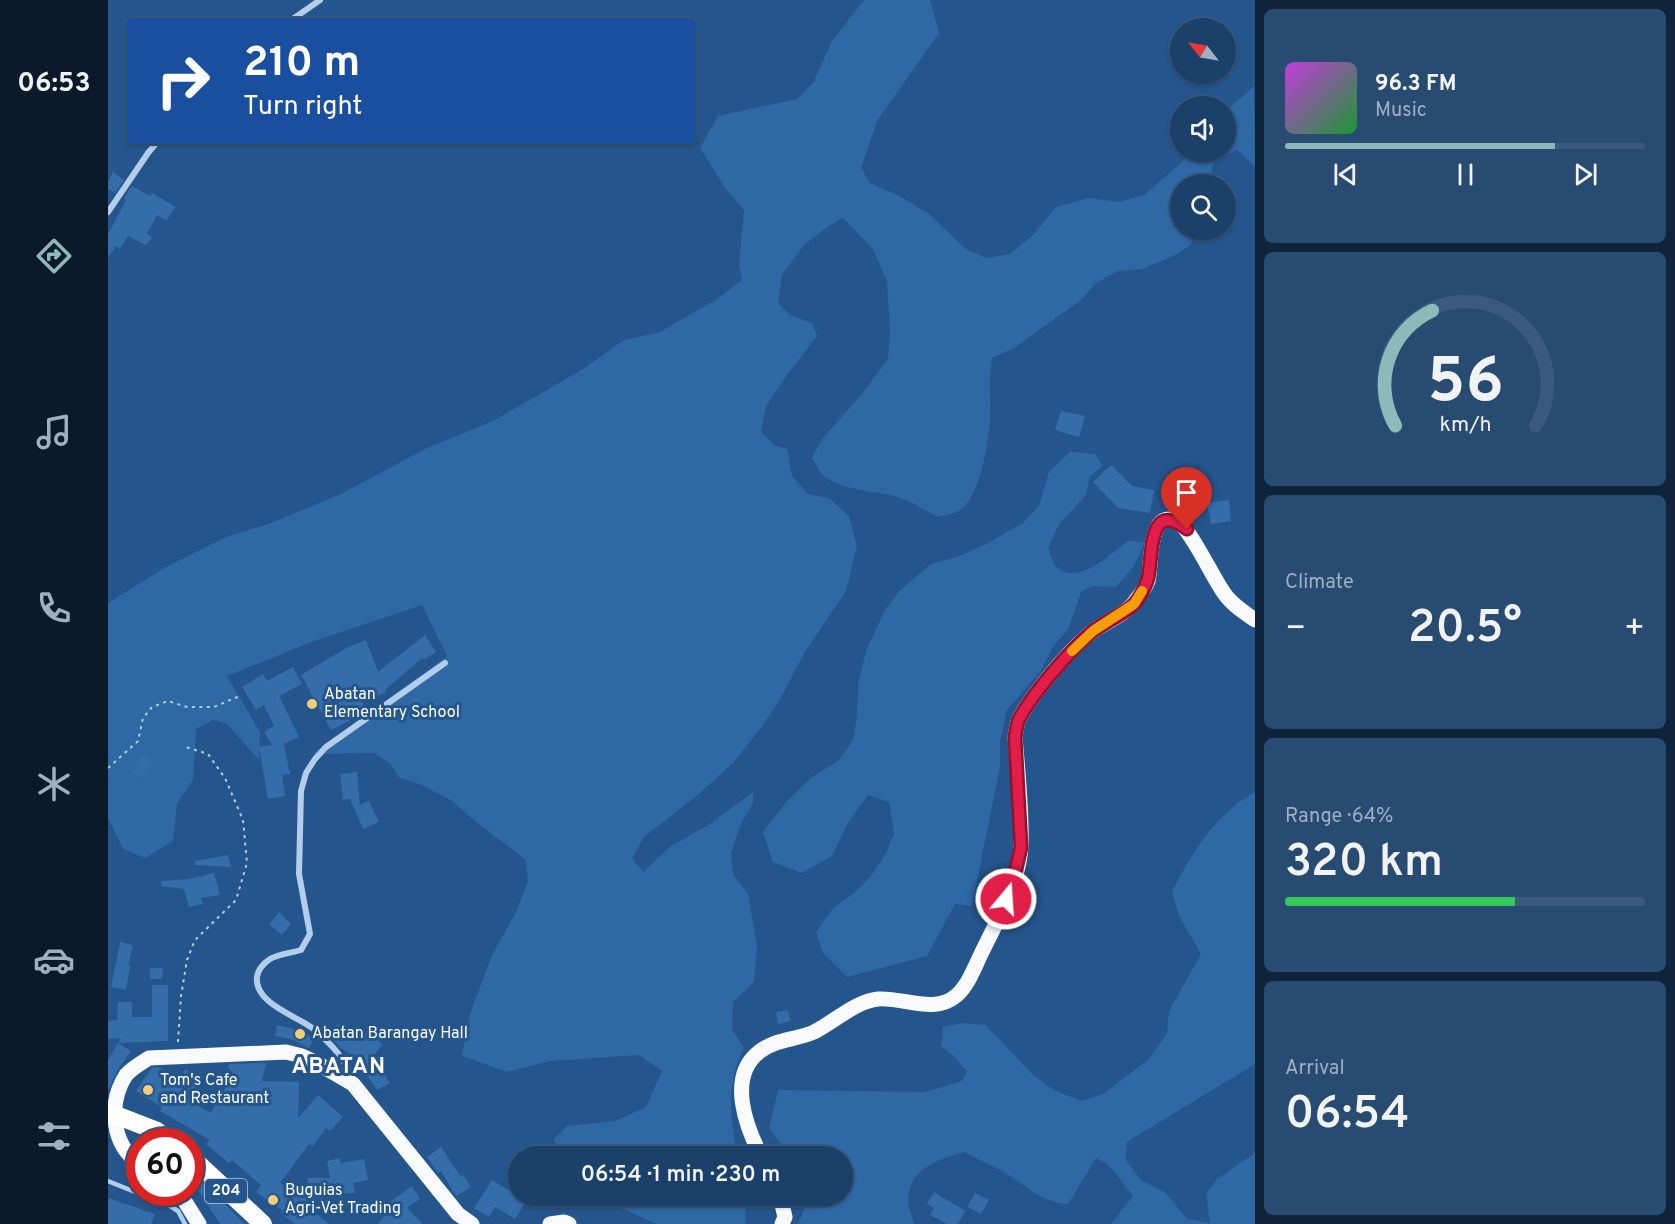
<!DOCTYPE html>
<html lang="en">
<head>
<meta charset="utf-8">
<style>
	:root { --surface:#1b406a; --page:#284b72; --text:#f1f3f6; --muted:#a0afc1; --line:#39597e; --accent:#8bbbb9 }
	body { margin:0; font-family:Overpass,sans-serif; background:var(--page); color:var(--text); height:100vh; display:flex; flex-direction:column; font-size:22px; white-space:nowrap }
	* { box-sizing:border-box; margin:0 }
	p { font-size:20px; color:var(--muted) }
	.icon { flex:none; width:33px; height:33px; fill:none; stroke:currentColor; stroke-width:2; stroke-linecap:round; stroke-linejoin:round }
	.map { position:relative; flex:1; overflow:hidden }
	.side { display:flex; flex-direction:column; gap:9px; padding:9px; background:#0f233a; width:420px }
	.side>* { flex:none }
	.guide { position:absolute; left:18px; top:18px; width:570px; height:126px; border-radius:6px; box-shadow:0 2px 4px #0004,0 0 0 2px var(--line); background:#1a4fa0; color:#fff; overflow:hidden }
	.needle { width:39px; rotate:301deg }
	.controls { position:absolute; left:1062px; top:18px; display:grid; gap:12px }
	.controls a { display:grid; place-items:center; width:66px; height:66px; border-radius:50%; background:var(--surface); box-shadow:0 2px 4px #0004,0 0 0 2px var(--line); font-size:30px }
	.speed { position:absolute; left:18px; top:1128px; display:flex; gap:12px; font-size:30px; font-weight:700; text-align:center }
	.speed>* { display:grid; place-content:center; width:78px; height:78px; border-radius:50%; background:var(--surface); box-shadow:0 2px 4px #0004,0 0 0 2px var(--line); line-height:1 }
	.speed .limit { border:9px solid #d22; background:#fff; color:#111 }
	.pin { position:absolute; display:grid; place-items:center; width:51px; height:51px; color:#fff; margin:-62px -26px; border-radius:50% 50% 50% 0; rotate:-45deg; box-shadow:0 0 6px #0007 }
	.pin .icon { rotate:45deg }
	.me { position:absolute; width:66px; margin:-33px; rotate:18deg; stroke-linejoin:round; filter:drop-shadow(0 0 4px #0008) }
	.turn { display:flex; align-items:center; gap:21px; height:126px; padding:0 18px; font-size:27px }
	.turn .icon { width:78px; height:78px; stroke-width:2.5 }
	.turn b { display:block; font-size:42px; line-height:51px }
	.big { font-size:45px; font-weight:600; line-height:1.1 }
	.side .widget { flex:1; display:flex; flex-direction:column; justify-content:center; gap:9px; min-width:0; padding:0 21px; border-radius:9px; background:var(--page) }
	.side .dial { align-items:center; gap:0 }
	.dial svg { height:156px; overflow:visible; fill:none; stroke:var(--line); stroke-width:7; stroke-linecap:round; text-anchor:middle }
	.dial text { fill:var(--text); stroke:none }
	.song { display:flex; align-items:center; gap:18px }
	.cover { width:72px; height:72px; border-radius:9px; background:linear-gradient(135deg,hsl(290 70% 55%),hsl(130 70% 35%)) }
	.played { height:6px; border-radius:3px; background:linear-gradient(90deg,var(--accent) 75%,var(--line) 75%) }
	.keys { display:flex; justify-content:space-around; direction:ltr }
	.heat { display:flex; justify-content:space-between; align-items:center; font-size:33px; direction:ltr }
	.charge { height:9px; border-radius:4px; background:linear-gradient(90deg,#34c759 64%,var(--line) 0) }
	.trip { position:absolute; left:400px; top:1146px; width:345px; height:60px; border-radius:30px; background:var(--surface); box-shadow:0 2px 4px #0004,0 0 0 2px var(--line); font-weight:600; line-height:60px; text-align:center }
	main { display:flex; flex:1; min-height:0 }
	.menu { display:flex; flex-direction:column; width:108px; justify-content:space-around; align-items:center; background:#0b1a2a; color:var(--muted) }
	.menu .icon { width:42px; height:42px }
	.menu .current { color:var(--accent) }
	.menu b { font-size:27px; color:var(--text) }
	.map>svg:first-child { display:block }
	.green { fill:#2e68a5 }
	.building { fill:#346daa }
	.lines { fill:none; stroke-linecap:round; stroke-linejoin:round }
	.path { stroke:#b3ceeb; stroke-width:2; stroke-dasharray:3 4.5; stroke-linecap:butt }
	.lane { stroke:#b3ceeb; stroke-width:4.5 }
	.street { stroke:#b3ceeb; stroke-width:6 }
	.primary { stroke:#f8fafe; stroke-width:15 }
	.highway { stroke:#fff; stroke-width:18 }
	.route-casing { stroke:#92132f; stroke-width:15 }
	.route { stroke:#e11d48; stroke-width:10 }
	.slow { stroke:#f59e0b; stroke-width:10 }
	.poi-dot { fill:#f6cd76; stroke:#24558d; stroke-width:2 }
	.labels { text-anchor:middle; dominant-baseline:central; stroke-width:6; stroke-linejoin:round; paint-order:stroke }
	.shield { fill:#24558d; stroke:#bdccdd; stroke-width:1.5 }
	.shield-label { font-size:15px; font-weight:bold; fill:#fff }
	.poi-label { font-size:16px; fill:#fff; stroke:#24558d; text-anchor:start }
	.district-label { font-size:22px; font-weight:bold; letter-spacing:1.5px; fill:#fff; stroke:#24558d }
</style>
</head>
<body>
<main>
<nav class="menu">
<b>06:53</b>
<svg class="icon current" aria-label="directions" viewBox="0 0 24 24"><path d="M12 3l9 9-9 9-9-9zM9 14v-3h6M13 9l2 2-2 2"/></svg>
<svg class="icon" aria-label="music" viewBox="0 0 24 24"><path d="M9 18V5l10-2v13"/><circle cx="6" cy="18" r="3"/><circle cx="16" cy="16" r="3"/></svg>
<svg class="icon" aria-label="phone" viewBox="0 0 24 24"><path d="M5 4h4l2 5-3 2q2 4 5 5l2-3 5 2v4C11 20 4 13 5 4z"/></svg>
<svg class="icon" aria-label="climate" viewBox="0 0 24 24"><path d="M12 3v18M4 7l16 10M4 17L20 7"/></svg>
<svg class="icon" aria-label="car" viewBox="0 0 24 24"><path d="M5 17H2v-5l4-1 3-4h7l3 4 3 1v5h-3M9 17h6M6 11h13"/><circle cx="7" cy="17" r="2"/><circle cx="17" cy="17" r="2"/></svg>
<svg class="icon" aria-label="filters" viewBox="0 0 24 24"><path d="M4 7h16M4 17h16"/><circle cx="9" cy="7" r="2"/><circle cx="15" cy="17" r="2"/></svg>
</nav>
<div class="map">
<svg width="1147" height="1224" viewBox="0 0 1147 1224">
	<rect width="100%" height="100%" fill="#24558d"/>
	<!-- green -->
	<g class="green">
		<path d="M756 0H822L831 33 769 121 753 168 762 183 793 197 821 214 858 249 879 258 902 254 925 235 948 207 981 198 1011 202 1036 195 1071 165 1082 152H1118V111L1146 86 1147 165 1144 164 1129 150 1106 160 1101 184H1072V230H1089L1082 246 1067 255 1034 269 1010 271 988 283 973 300 906 348 884 358C880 379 883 398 882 419 881 441 872 497 852 510 847 514 836 515 830 517 814 509 800 499 782 495 764 491 728 489 714 474 710 470 707 463 704 458L714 439 754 394 780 359 782 330 779 281 765 249 735 218 718 228 696 245 674 275 670 303 682 315 704 323 709 336 679 375 658 406 653 432 666 445 679 449 684 476 700 494 721 498 741 516 749 547 738 591 697 652 672 699 655 725 625 763 591 794 536 837 524 858 535 872 563 846 599 826 645 792V803L633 823 623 853 625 874 640 894 649 947 646 982 625 1002 624 1029 636 1048C618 1082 622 1120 630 1156H456L449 1147 446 1139 459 1126 507 1121 538 1107 554 1071 531 1055 442 1061 399 1072 354 1056 362 1014 384 955 408 912 420 881 417 859 368 822 344 801 314 785 290 777 283 764 266 753 204 754 339 656 314 605 206 641 119 676 152 732 151 760 119 724 105 720 88 729 85 780 69 804 65 841 37 858 15 849 0 818V603L56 568 118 537 163 523 235 493 317 449 387 420 475 369 516 340 552 332 609 299 634 280 631 265 636 210 617 188 592 148 610 116 689 99 705 83 724 41Z"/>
		<path d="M962 452 987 454 995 466 982 476 978 495 951 524 940 548C942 553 944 561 947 565 967 589 1004 553 1020 541L1037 542 1026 566 1008 587 984 586 973 592 960 630 946 645 932 672 899 710 892 741V767L864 906 847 904 819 956 739 977 715 953 708 932 725 908 745 894 763 876 779 851 786 833 781 802 760 795 740 823 724 856 694 873 665 862 655 832 679 801 703 778 731 760 745 740 749 715 750 684 758 651 777 610 791 591 823 564 849 557 880 543 915 523 931 506 941 472Z"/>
		<path d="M1147 792V1064L1019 1142 1018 1160 1033 1180 1058 1193 1079 1219 1102 1223 1098 1194 1109 1179 1147 1153V1224H1003L1025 1196 1002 1166 988 1158 960 1204C934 1202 922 1189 902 1176 888 1167 871 1160 856 1152 829 1160 801 1168 800 1201 800 1209 805 1217 806 1224H690L698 1205 696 1196H735V1156H682L661 1128 670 1090 817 1092 854 1081 859 1072 846 1056 833 1046 835 1027 855 1023 878 1025 925 1075 947 1091 974 1101 995 1094 1041 1059 1059 1033 1061 1011 1093 954 1071 916 1064 892C1083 854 1108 813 1147 792Z"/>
		<path d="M495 1196H637L638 1224H548L505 1204Z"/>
	</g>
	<!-- building -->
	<g class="building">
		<path d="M5 172 16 180 7 193 0 189V181Z"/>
		<path d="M24 186 42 196 44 193 68 207 58 221 49 215 39 233 44 238 38 245 20 236 12 249 8 246 0 258V234L18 200 16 198Z"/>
		<path d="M953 411 977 416 971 437 947 430Z"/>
		<path d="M1003 465 1024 486 1046 490 1042 513 1010 508 985 482Z"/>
		<path d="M1082 473 1098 479 1089 499 1062 486 1071 474 1079 480Z"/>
		<path d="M1121 500 1123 521 1103 524 1099 503Z"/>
		<path d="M317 635 328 652 315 660 314 658 277 690 278 692 254 702 259 712 223 730 193 675 240 647 258 640 270 672Z"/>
		<path d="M185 667 194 684 171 696 191 737 176 744 182 774 174 775 177 796 160 799 151 747 164 745 156 732 166 726 156 705 148 710 134 687 155 674 159 681Z"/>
		<path d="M34 755 45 761 34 779 24 772Z"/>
		<path d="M249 772 252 805 261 801 271 822 255 829 242 799 235 800 232 774Z"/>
		<path d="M120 855 123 867 87 865V861Z"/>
		<path d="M106 873 112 895 93 898 95 904 81 907 76 889 53 886V881L81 879Z"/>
		<path d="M171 912 183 924 174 935 161 924Z"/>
		<path d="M12 942 25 945 20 965H22L18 990 3 987Z"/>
		<path d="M42 968H55L54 979H42Z"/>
		<path d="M44 985H60V1041L10 1043 23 1051 9 1071 0 1091V1060L13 1038 0 1039V1021L9 1020 10 1002H24V1017H44Z"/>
		<path d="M680 1010 682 1021 670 1024 668 1012Z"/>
		<path d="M229 1024 243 1033 248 1026 275 1044 265 1057 282 1083 269 1090 260 1077 245 1069 249 1059 233 1048 222 1036Z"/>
		<path d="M169 1025 190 1030 206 1039 201 1048 183 1039 167 1036Z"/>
		<path d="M158 1063 154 1081 191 1082 190 1118 210 1095 235 1117 222 1131 218 1128 205 1146 201 1144 172 1183 190 1195 200 1184 199 1178H222L219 1161 232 1158 233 1163 256 1159 260 1180 245 1183 247 1193 211 1194 200 1206 221 1224H187L173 1213 175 1211 148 1192 153 1185 124 1160 121 1163 98 1144 102 1140 52 1111 54 1107 28 1091 44 1068 50 1067 71 1080 77 1069 96 1080 83 1102 103 1113 122 1080 120 1079 124 1072 120 1067 121 1064Z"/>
		<path d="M333 1147 353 1177 355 1175 363 1187 348 1196 333 1171 330 1173 319 1157Z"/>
		<path d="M85 1174 101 1189 137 1224H112L82 1177Z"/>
		<path d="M384 1180 410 1196H421L407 1219 387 1207 381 1217 366 1208Z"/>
		<path d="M304 1186 312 1199 299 1208 315 1224H270L284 1207 281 1203Z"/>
		<path d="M826 1192 857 1211 850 1224H839L822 1215 826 1208 819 1204Z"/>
		<path d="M867 1193 881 1200 873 1214 859 1207Z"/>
		<path d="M0 1198 47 1214 43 1224H0Z"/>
	</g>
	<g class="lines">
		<!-- path -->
		<g class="path">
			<path d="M0 768 30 741 35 718 44 707 60 701 79 707H106L134 695"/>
			<path d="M70 1042 73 996 79 960 87 940 128 900 139 863 135 820 117 778 100 754 78 747"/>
		</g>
		<!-- lane -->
		<path class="lane" d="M0 1181 62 1206 70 1211 77 1224"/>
		<!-- street -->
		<g class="street">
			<path d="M182 21 212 0"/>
			<path d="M0 212 40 153 50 141"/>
			<path d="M244 1081C238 1059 224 1045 207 1030 190 1016 146 1004 149 977 150 969 156 963 162 959 171 954 183 953 193 950L202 934 191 874 193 791 198 773 207 759 218 747 337 663"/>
		</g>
		<!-- primary -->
		<g class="primary">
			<path d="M653 1156C638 1127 619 1077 651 1052 667 1039 688 1040 706 1032 726 1022 748 1001 770 999 796 997 827 1015 849 995 861 984 867 966 874 952 890 919 911 883 913 846 914 810 910 773 907 737 908 731 909 724 911 719 925 693 964 646 988 629 999 622 1022 611 1028 600 1032 595 1038 587 1040 581 1044 567 1039 508 1069 521 1082 528 1105 578 1116 593 1123 604 1136 612 1147 620"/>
			<path d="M32 1164C3 1145 0 1103 18 1075 24 1068 33 1063 41 1058L178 1052 194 1056 209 1063 245 1084 350 1214 364 1224"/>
			<path d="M71 1192 91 1224"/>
			<path d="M672 1196 677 1217 674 1224"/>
			<path d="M442 1224 456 1222 461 1224"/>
		</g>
		<!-- highway -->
		<g class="highway">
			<path d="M0 1112 49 1131 63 1142"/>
			<path d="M82 1156 155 1224"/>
		</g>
	</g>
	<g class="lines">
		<defs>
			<path id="route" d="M898 899 906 878 913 847 907 737C908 731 909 724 911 719 925 693 962 650 985 631 997 622 1018 613 1027 603 1032 597 1038 586 1040 578 1045 557 1039 498 1079 529"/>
		</defs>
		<!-- route casing -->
		<use href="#route" class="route-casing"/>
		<!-- route -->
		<use href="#route" class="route"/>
		<!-- slow -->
		<path class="slow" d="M964 651 985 631 1026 604 1034 591"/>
	</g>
	<!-- markers -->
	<g class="poi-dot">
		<circle cx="204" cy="704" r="6"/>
		<circle cx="192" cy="1034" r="6"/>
		<circle cx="40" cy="1090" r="6"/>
		<circle cx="165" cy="1200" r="6"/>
	</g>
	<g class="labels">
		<!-- shield labels -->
		<rect class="shield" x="97" y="1179" width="42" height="24" rx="4.5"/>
		<g class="shield-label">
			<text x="118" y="1191">204</text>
		</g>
		<!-- poi labels -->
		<g class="poi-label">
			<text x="216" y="695">Abatan<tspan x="216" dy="18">Elementary School</tspan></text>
			<text x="204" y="1034">Abatan Barangay Hall</text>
			<text x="52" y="1081">Tom's Cafe<tspan x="52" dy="18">and Restaurant</tspan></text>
			<text x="177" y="1191">Buguias<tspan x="177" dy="18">Agri-Vet Trading</tspan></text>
		</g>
		<!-- district labels -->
		<g class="district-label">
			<text x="231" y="1067">ABATAN</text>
		</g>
	</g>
</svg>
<div class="controls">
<a><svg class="needle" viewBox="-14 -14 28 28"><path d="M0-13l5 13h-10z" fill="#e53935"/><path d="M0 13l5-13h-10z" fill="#a0afc1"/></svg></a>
<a><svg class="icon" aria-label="sound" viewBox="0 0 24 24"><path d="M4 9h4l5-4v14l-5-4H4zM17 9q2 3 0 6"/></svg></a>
<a><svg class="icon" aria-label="search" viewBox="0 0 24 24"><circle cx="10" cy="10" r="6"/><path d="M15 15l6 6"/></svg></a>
</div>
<div class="speed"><div class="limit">60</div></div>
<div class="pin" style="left:1079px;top:529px;background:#d93025"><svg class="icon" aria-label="arrive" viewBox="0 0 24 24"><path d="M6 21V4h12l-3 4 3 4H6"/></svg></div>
<svg class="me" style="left:898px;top:899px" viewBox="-20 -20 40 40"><circle r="17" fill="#e11d48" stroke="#fff" stroke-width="3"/><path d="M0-11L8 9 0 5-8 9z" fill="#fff"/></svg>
<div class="trip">06:54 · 1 min · 230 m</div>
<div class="guide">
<div class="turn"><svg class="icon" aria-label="right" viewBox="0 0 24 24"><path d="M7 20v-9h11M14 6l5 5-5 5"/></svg><div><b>210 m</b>Turn right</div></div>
</div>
</div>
<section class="side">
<div class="widget">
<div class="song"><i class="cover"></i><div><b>96.3 FM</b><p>Music</p></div></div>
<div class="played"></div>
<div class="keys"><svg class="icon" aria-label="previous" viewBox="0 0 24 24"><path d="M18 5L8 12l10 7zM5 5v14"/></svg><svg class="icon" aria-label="pause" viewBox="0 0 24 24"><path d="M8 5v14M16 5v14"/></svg><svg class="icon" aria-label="next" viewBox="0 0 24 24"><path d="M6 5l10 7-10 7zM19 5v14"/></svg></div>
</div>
<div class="widget dial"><svg viewBox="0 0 100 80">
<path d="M14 69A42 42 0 1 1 86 69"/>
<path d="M14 69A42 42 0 0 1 33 10" stroke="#8bbbb9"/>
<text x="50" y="56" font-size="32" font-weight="700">56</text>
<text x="50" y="72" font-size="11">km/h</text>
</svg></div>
<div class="widget"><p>Climate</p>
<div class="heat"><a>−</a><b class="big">20.5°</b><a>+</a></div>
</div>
<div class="widget"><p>Range · 64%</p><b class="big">320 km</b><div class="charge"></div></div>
<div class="widget"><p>Arrival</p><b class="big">06:54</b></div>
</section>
</main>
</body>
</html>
